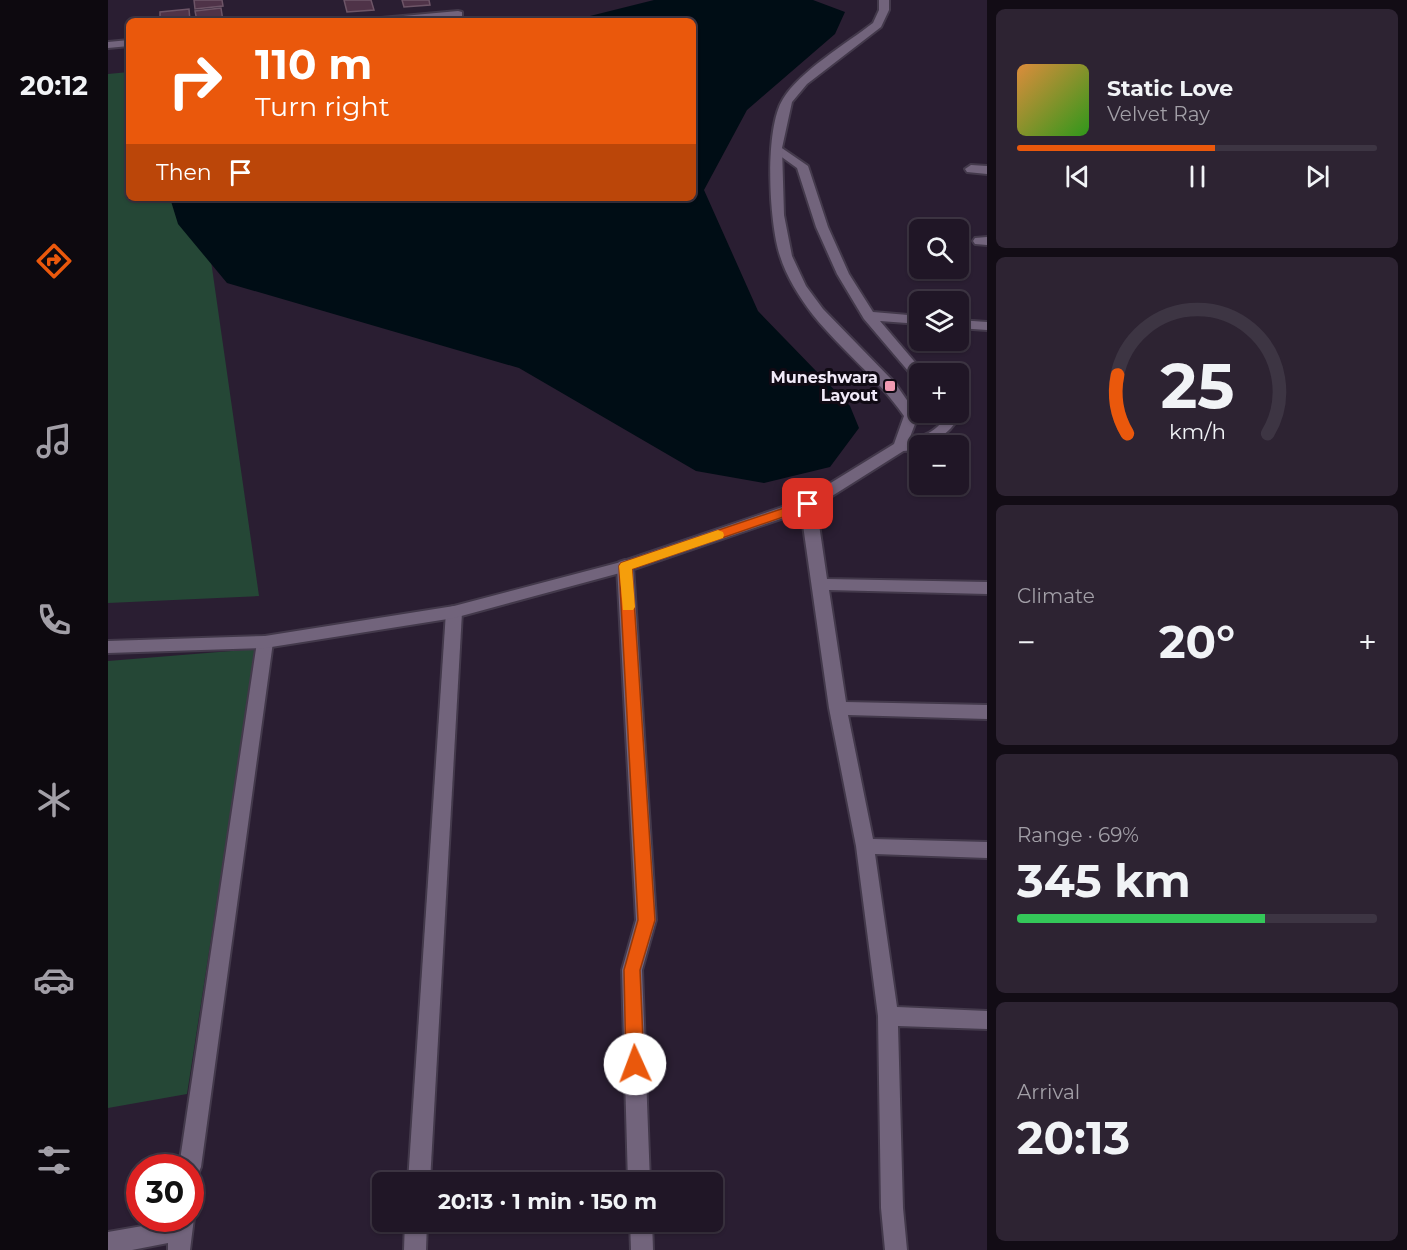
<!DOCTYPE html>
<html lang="en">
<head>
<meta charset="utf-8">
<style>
	:root { --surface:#201626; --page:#2d2332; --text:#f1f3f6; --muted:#a29fa7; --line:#3d3543; --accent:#ea580c }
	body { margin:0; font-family:Montserrat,sans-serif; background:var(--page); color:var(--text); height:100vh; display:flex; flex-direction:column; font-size:22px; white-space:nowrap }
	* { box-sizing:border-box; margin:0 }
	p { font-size:20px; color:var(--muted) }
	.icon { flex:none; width:33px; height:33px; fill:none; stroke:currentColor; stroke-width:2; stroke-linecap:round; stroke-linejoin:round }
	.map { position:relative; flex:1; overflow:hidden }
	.sheet { display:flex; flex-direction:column; gap:9px; padding:9px; background:#120c15; width:420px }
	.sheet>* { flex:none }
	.guide { position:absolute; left:18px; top:18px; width:570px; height:183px; border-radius:9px; box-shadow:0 2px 4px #0004,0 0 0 2px var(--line); background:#ea580c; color:#fff; overflow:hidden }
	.tools { position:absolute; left:801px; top:219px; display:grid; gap:12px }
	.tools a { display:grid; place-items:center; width:60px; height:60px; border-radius:9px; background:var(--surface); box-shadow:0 2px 4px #0004,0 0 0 2px var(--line); font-size:30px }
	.speed { position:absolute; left:18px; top:1154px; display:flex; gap:12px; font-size:30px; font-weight:700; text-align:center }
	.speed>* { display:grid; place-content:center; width:78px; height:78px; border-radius:50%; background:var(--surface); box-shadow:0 2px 4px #0004,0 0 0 2px var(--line); line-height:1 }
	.speed .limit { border:9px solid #d22; background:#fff; color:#111 }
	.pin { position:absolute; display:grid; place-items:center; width:51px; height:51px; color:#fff; margin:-26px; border-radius:12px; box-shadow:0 3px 9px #0006 }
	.me { position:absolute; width:66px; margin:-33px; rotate:358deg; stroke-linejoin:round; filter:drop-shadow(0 0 4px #0008) }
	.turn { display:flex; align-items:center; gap:21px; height:126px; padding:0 30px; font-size:27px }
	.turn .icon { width:78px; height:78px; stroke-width:2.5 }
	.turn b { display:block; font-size:42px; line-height:51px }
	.then { display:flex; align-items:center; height:57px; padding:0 30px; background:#0003; gap:12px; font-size:22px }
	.big { font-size:45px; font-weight:700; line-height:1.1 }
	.sheet .widget { flex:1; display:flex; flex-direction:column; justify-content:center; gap:9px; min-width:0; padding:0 21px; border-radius:9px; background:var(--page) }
	.sheet .dial { align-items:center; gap:0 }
	.dial svg { height:156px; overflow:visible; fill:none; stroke:var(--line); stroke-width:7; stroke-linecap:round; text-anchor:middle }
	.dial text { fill:var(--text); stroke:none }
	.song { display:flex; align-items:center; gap:18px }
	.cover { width:72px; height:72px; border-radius:9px; background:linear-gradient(135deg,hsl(30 70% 55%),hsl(110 70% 35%)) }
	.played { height:6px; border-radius:3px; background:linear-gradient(90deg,var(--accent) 55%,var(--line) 55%) }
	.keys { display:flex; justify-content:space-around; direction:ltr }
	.heat { display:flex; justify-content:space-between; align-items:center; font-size:33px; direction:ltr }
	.charge { height:9px; border-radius:4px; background:linear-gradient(90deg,#34c759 69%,var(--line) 0) }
	.trip { position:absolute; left:264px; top:1172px; width:351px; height:60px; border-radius:9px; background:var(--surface); box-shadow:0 2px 4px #0004,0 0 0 2px var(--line); font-weight:700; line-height:60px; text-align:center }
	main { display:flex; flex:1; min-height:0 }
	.menu { display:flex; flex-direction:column; width:108px; justify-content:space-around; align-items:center; background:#0d090f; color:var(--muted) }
	.menu .icon { width:42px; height:42px }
	.menu .on { color:var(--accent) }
	.menu b { font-size:27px; color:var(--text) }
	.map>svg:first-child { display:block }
	.green { fill:#254736 }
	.water { fill:#000d15 }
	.building { fill:#4f3348; stroke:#6d5567; stroke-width:1.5 }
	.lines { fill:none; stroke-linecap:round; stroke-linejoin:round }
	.minor-casing { stroke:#43394b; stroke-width:4 }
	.tertiary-casing { stroke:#43394b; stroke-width:4 }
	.minor { fill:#72647c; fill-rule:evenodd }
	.tertiary { fill:#72647c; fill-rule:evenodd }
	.route { fill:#ea580c; stroke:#983908; stroke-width:1.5 }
	.slow { fill:#f59e0b }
	.poi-dot { fill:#f19ab2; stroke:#100a14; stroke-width:2 }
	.labels { text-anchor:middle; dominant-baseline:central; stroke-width:6; stroke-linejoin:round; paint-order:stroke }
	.poi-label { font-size:16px; font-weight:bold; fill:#f1eaf8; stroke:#100a14; text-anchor:end }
</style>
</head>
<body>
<main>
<nav class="menu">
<b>20:12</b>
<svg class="icon on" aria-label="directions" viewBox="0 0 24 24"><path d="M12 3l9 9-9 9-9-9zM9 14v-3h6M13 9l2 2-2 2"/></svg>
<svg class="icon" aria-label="music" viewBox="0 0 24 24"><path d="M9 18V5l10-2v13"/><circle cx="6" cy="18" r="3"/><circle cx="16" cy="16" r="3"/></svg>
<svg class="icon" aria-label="phone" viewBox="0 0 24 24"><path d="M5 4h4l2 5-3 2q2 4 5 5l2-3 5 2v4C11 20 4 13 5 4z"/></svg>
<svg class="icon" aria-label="climate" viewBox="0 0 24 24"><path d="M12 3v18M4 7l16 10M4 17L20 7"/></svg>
<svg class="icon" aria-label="car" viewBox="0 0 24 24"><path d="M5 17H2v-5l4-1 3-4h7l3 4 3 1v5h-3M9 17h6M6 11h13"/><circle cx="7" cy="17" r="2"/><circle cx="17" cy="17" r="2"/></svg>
<svg class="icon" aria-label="filters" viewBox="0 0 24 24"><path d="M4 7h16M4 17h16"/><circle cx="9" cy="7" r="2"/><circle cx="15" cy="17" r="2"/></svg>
</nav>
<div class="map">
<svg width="879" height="1250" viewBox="0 0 879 1250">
	<rect width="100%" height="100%" fill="#2a1e32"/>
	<!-- green -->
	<g class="green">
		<path d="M21 72V198H94L151 596 0 603V74Z"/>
		<path d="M148 649 79 1094 0 1108V661Z"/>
	</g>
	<!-- water -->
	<path class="water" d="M546 0H705L737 12 727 34 639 110 596 190 650 311 742 406 751 428 722 467 656 483 588 471 411 368 119 283 70 224 62 198H585V21H462Z"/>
	<!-- building -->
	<g class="building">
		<path d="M86 0H114L115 6 87 9Z"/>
		<path d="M236 0H263L266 10 239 12Z"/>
		<path d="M294 0H321L322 5 296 7Z"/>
		<path d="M113 8 115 21H89L87 11Z"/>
		<path d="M81 9 82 21H52V12Z"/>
	</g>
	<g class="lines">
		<defs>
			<g id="minor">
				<path d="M350 11 354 12V16L307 21H268L273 18Z"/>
				<path d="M21 40V46L0 48V42Z"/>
				<path d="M668 144 700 166 720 227 741 274 765 312 812 316V324L772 321 817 374H812V380L807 379 756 319 729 274 708 227 689 168 664 150V146Z"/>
				<path d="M863 165 879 166V174L859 172 857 169Z"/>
				<path d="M879 237V245L867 244 865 241 867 238Z"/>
				<path d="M850 320 879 322V330L850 328Z"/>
				<path d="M829 412H843L847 423C836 439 806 455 787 450L785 447 787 444C804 439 821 437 833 423Z"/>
				<path d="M700 499 708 504 719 579 879 582V594L721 590 738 702 879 705V719L740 715 765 839 879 842V858L767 854 789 1007 879 1011V1029L790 1026 795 1208 799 1250H777L773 1208 770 1016 748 846 721 708 692 504Z"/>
				<path d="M517 560 523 562 525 566 548 920 534 970 542 1182H520L514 970 528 920 509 566 511 562Z"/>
				<path d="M346 606 352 608 354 612 322 1182H300L338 612 340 608Z"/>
				<path d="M157 636 163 638 165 642 93 1167 90 1174 82 1177V1167H71L149 642 151 638Z"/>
				<path d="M83 1210 86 1218 82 1250H60V1243L24 1250H0V1232L63 1221 64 1218H82Z"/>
				<path d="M297 1221H319L318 1250H296Z"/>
				<path d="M522 1221H544L545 1250H523Z"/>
			</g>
			<path id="tertiary" d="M771 0H781V10L773 27 699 84 684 102 674 148 676 215 684 256 698 286 715 309 787 383 810 416 797 450 705 508 523 570 346 618 157 648 0 653V641L157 636 346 606 513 562 695 500 786 444 796 416C769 377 734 351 705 315 692 298 678 276 672 256 661 223 656 129 675 99 691 72 739 43 765 23L771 10Z"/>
		</defs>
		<!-- minor casing -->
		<use href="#minor" class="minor-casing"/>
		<!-- tertiary casing -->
		<use href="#tertiary" class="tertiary-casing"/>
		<!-- minor -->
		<use href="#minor" class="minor"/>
		<!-- tertiary -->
		<use href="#tertiary" class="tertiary"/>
	</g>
	<!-- route -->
	<path class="route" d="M700 500 706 504 704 507 524 569 547 920 532 970 536 1064 533 1070 527 1072 521 1070 518 1064 516 970 530 920 511 566 513 563Z"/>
	<!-- slow -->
	<path class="slow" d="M610 530 615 532 616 535 615 538 524 569 527 607 525 610H515L511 566 513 563Z"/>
	<!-- markers -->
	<rect class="poi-dot" x="776" y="380" width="12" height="12" rx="3"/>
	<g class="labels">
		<!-- poi labels -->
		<g class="poi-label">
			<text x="770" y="377">Muneshwara<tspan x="770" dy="18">Layout</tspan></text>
		</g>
	</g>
</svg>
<div class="tools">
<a><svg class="icon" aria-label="search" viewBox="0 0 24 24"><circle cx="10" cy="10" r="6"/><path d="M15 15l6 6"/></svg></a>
<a><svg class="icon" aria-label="layers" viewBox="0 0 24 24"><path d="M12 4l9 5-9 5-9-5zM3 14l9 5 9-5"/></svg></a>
<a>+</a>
<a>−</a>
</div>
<div class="speed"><div class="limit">30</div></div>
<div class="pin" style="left:700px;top:504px;background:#d93025"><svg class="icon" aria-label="arrive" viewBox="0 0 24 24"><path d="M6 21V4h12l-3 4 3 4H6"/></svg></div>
<svg class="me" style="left:527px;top:1064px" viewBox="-20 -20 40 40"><circle r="19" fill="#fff"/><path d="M0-13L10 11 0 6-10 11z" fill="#ea580c"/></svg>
<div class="trip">20:13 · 1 min · 150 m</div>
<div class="guide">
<div class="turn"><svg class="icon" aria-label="right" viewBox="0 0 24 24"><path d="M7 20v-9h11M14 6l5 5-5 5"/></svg><div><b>110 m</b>Turn right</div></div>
<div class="then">Then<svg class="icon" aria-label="arrive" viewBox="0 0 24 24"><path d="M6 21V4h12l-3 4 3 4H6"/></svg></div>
</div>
</div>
<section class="sheet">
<div class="widget">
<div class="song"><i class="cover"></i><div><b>Static Love</b><p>Velvet Ray</p></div></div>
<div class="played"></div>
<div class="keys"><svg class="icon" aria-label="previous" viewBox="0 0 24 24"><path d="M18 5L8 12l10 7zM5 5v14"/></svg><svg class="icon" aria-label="pause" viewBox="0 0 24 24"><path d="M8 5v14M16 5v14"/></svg><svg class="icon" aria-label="next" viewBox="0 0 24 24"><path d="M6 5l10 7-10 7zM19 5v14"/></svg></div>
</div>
<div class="widget dial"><svg viewBox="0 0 100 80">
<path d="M14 69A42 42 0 1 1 86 69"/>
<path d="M14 69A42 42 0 0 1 9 39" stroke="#ea580c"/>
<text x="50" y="56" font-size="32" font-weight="700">25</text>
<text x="50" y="72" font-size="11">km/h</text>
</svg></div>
<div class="widget"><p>Climate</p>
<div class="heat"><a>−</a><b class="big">20°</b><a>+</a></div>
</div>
<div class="widget"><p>Range · 69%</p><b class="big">345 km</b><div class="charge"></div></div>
<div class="widget"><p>Arrival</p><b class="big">20:13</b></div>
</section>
</main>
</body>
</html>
